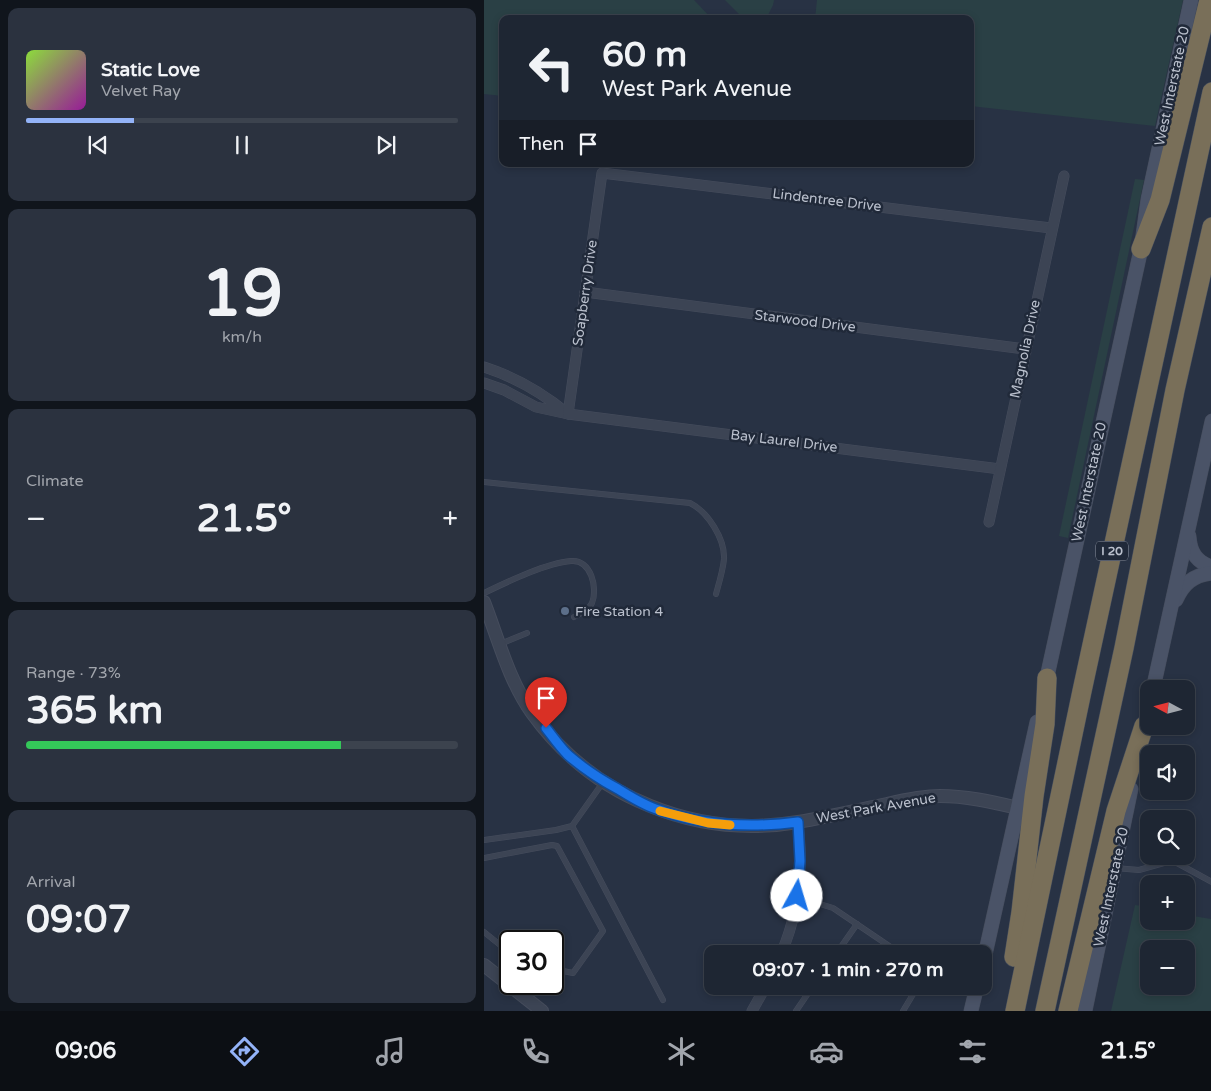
<!DOCTYPE html>
<html lang="en">
<head>
<meta charset="utf-8">
<style>
	:root { --surface:#1e2633; --page:#2b323f; --text:#f1f3f6; --muted:#a1a5ac; --line:#3c434e; --accent:#93b3f8 }
	body { margin:0; font-family:"Varela Round",sans-serif; background:var(--page); color:var(--text); height:100vh; display:flex; flex-direction:column; font-size:19px; white-space:nowrap }
	* { box-sizing:border-box; margin:0 }
	p { font-size:16px; color:var(--muted) }
	.icon { flex:none; width:28px; height:28px; fill:none; stroke:currentColor; stroke-width:2; stroke-linecap:round; stroke-linejoin:round }
	.map { position:relative; flex:1; overflow:hidden }
	.panel { display:flex; flex-direction:column; gap:8px; padding:8px; background:#10151c; width:484px }
	.panel>* { flex:none }
	.banner { position:absolute; left:15px; top:15px; width:475px; height:152px; border-radius:10px; box-shadow:0 2px 8px #0003,0 0 0 1px var(--line); background:#1e2633; color:var(--text); overflow:hidden }
	.needle { width:32px; rotate:277deg }
	.controls { position:absolute; left:656px; top:680px; display:grid; gap:10px }
	.controls a { display:grid; place-items:center; width:55px; height:55px; border-radius:10px; background:var(--surface); box-shadow:0 2px 8px #0003,0 0 0 1px var(--line); font-size:25px }
	.speed { position:absolute; left:15px; top:930px; display:flex; gap:10px; font-size:25px; font-weight:700; text-align:center }
	.speed>* { display:grid; place-content:center; width:65px; height:65px; border-radius:50%; background:var(--surface); box-shadow:0 2px 8px #0003,0 0 0 1px var(--line); line-height:1 }
	.speed .limit { border:2px solid #111; border-radius:8px; background:#fff; color:#111 }
	.pin { position:absolute; display:grid; place-items:center; width:42px; height:42px; color:#fff; margin:-51px -21px; border-radius:50% 50% 50% 0; rotate:-45deg; box-shadow:0 0 5px #0007 }
	.pin .icon { rotate:45deg }
	.me { position:absolute; width:55px; margin:-28px; rotate:6deg; stroke-linejoin:round; filter:drop-shadow(0 0 4px #0008) }
	.turn { display:flex; align-items:center; gap:18px; height:105px; padding:0 20px; font-size:22px }
	.turn .icon { width:65px; height:65px; stroke-width:2.5 }
	.turn b { display:block; font-size:35px; line-height:42px }
	.then { display:flex; align-items:center; height:48px; padding:0 20px; background:#0003; gap:10px; font-size:19px }
	.big { font-size:38px; font-weight:700; line-height:1.1 }
	.panel .card { flex:1; display:flex; flex-direction:column; justify-content:center; gap:8px; min-width:0; padding:0 18px; border-radius:10px; background:var(--page) }
	.panel .dial { align-items:center; gap:0 }
	.dial b { font-size:65px; line-height:1 }
	.song { display:flex; align-items:center; gap:15px }
	.cover { width:60px; height:60px; border-radius:8px; background:linear-gradient(135deg,hsl(90 70% 55%),hsl(300 70% 35%)) }
	.played { height:5px; border-radius:2px; background:linear-gradient(90deg,var(--accent) 25%,var(--line) 25%) }
	.keys { display:flex; justify-content:space-around; direction:ltr }
	.heat { display:flex; justify-content:space-between; align-items:center; font-size:28px; direction:ltr }
	.charge { height:8px; border-radius:4px; background:linear-gradient(90deg,#34c759 73%,var(--line) 0) }
	.trip { position:absolute; left:220px; top:945px; width:288px; height:50px; border-radius:10px; background:var(--surface); box-shadow:0 2px 8px #0003,0 0 0 1px var(--line); font-weight:700; line-height:50px; text-align:center }
	.menu { display:flex; height:80px; justify-content:space-around; align-items:center; background:#0c0f14; color:var(--muted) }
	.menu .icon { width:35px; height:35px }
	.menu .active { color:var(--accent) }
	.menu b { font-size:22px; color:var(--text) }
	main { display:flex; flex:1; min-height:0 }
	.map>svg:first-child { display:block }
	.green { fill:#2a4045; fill-rule:evenodd }
	.lines { fill:none; stroke-linecap:round; stroke-linejoin:round }
	.service-casing { stroke:#464d5d; stroke-width:6 }
	.minor-casing { stroke:#464d5d; stroke-width:11 }
	.tertiary-casing { stroke:#464d5d; stroke-width:14 }
	.secondary-casing { stroke:#464d5d; stroke-width:15 }
	.motorway-casing { stroke:#474f5e; stroke-width:20 }
	.service { stroke:#3c4454; stroke-width:5 }
	.minor { stroke:#3c4454; stroke-width:10 }
	.tertiary { stroke:#3c4454; stroke-width:12 }
	.secondary { stroke:#4a5367; stroke-width:14 }
	.motorway { stroke:#796f59; stroke-width:19 }
	.route-casing { stroke:#114b97; stroke-width:12 }
	.route { stroke:#1a73e8; stroke-width:9 }
	.slow { stroke:#f59e0b; stroke-width:9 }
	.service-dot { fill:#5c6f8a; stroke:#202939; stroke-width:2 }
	.labels { text-anchor:middle; dominant-baseline:central; stroke-width:5; stroke-linejoin:round; paint-order:stroke }
	.shield { fill:#202939; stroke:#8c93a1; stroke-width:1 }
	.shield-label { font-size:12px; font-weight:bold; fill:#bac0cd }
	.street-label { font-size:14px; fill:#bac0cd; stroke:#202939 }
	.poi-label { font-size:14px; fill:#bac0cd; stroke:#202939; text-anchor:start }
</style>
</head>
<body>
<main>
<section class="panel">
<div class="card">
<div class="song"><i class="cover"></i><div><b>Static Love</b><p>Velvet Ray</p></div></div>
<div class="played"></div>
<div class="keys"><svg class="icon" aria-label="previous" viewBox="0 0 24 24"><path d="M18 5L8 12l10 7zM5 5v14"/></svg><svg class="icon" aria-label="pause" viewBox="0 0 24 24"><path d="M8 5v14M16 5v14"/></svg><svg class="icon" aria-label="next" viewBox="0 0 24 24"><path d="M6 5l10 7-10 7zM19 5v14"/></svg></div>
</div>
<div class="card dial"><b>19</b><p>km/h</p></div>
<div class="card"><p>Climate</p>
<div class="heat"><a>−</a><b class="big">21.5°</b><a>+</a></div>
</div>
<div class="card"><p>Range · 73%</p><b class="big">365 km</b><div class="charge"></div></div>
<div class="card"><p>Arrival</p><b class="big">09:07</b></div>
</section>
<div class="map">
<svg width="728" height="1011" viewBox="0 0 728 1011">
	<rect width="100%" height="100%" fill="#283244"/>
	<!-- green -->
	<g class="green">
		<path d="M0 0H210L228 19H19V96L0 94Z"/>
		<path d="M241 0H290L289 5 282 19H260Z"/>
		<path d="M333 0H699L671 126 486 106V19H331Z"/>
		<path d="M651 179 660 180 584 538 575 536Z"/>
		<path d="M651 905 665 907V921H702L703 915 727 919V1011H627ZM665 949H702V986H665Z"/>
	</g>
	<g class="lines">
		<defs>
			<g id="service">
				<path d="M0 482 206 503C224 512 241 539 240 559 239 570 235 583 232 594"/>
				<path d="M0 593C23 582 62 563 87 561 107 559 114 588 108 603 105 610 97 613 90 617"/>
				<path d="M16 644 43 633"/>
				<path d="M88 826 179 1000"/>
				<path d="M0 840 72 830 88 826 120 781"/>
				<path d="M0 858 68 845 73 846 119 931 89 973 69 969"/>
				<path d="M631 868 655 870 687 861 693 863 728 882"/>
				<path d="M313 897 349 908 417 954"/>
				<path d="M0 932 26 953"/>
				<path d="M352 954 373 924"/>
				<path d="M312 1011 329 986"/>
				<path d="M419 1011 434 986"/>
			</g>
			<g id="minor">
				<path d="M101 292 541 349"/>
				<path d="M0 367C31 377 59 393 84 414L52 407 20 390 0 383"/>
				<path d="M516 469 84 414 118 173 567 228"/>
				<path d="M505 522 580 176"/>
				<path d="M297 954C309 926 316 892 316 861 317 848 315 835 314 822"/>
				<path d="M268 1011 282 986"/>
			</g>
			<g id="tertiary">
				<path d="M0 602C14 638 25 681 48 713 109 798 212 839 314 822 344 817 374 810 403 804 420 800 438 796 456 796 483 796 508 802 534 808"/>
				<path d="M0 965 58 1011"/>
			</g>
			<g id="secondary">
				<path d="M705 536C706 552 712 562 728 567"/>
				<path d="M692 600C699 584 709 575 728 573"/>
				<path d="M561 686 657 249 664 199 707 0"/>
				<path d="M669 689 728 421"/>
				<path d="M659 734 665 705"/>
				<path d="M499 964 553 722"/>
				<path d="M487 1011 493 986"/>
				<path d="M601 1011 647 789"/>
			</g>
			<g id="motorway">
				<path d="M657 249 676 200 725 0"/>
				<path d="M530 957 537 912 550 796 561 724 563 678"/>
				<path d="M531 1011 598 691 728 92"/>
				<path d="M561 1011 640 648 691 390 728 227"/>
				<path d="M584 1011 632 811 660 726"/>
			</g>
		</defs>
		<!-- service casing -->
		<use href="#service" class="service-casing"/>
		<!-- minor casing -->
		<use href="#minor" class="minor-casing"/>
		<!-- tertiary casing -->
		<use href="#tertiary" class="tertiary-casing"/>
		<!-- secondary casing -->
		<use href="#secondary" class="secondary-casing"/>
		<!-- motorway casing -->
		<use href="#motorway" class="motorway-casing"/>
		<!-- service -->
		<use href="#service" class="service"/>
		<!-- minor -->
		<use href="#minor" class="minor"/>
		<!-- tertiary -->
		<use href="#tertiary" class="tertiary"/>
		<!-- secondary -->
		<use href="#secondary" class="secondary"/>
		<!-- motorway -->
		<use href="#motorway" class="motorway"/>
	</g>
	<g class="lines">
		<defs>
			<path id="route" d="M62 728C69 737 76 747 84 755 99 768 117 780 134 789 147 797 161 806 175 810 220 826 267 828 314 822L316 861 313 896"/>
		</defs>
		<!-- route casing -->
		<use href="#route" class="route-casing"/>
		<!-- route -->
		<use href="#route" class="route"/>
		<!-- slow -->
		<path class="slow" d="M176 811 224 823 246 825"/>
	</g>
	<!-- markers -->
	<circle class="service-dot" cx="81" cy="611" r="5"/>
	<g class="labels">
		<!-- shield labels -->
		<rect class="shield" x="612" y="541.5" width="32" height="19" rx="4"/>
		<g class="shield-label">
			<text x="628" y="551">I 20</text>
		</g>
		<!-- street labels -->
		<g class="street-label">
			<text transform="translate(688 86) rotate(-78)">West Interstate 20</text>
			<text transform="translate(343 200) rotate(7)">Lindentree Drive</text>
			<text transform="translate(101 293) rotate(-82)">Soapberry Drive</text>
			<text transform="translate(321 321) rotate(7)">Starwood Drive</text>
			<text transform="translate(541 349) rotate(-78)">Magnolia Drive</text>
			<text transform="translate(300 441) rotate(7)">Bay Laurel Drive</text>
			<text transform="translate(605 482) rotate(-78)">West Interstate 20</text>
			<text transform="translate(392 808) rotate(-10)">West Park Avenue</text>
			<text transform="translate(627 887) rotate(-78)">West Interstate 20</text>
		</g>
		<!-- poi labels -->
		<g class="poi-label">
			<text x="91" y="611">Fire Station 4</text>
		</g>
	</g>
</svg>
<div class="controls">
<a><svg class="needle" viewBox="-14 -14 28 28"><path d="M0-13l5 13h-10z" fill="#e53935"/><path d="M0 13l5-13h-10z" fill="#a1a5ac"/></svg></a>
<a><svg class="icon" aria-label="sound" viewBox="0 0 24 24"><path d="M4 9h4l5-4v14l-5-4H4zM17 9q2 3 0 6"/></svg></a>
<a><svg class="icon" aria-label="search" viewBox="0 0 24 24"><circle cx="10" cy="10" r="6"/><path d="M15 15l6 6"/></svg></a>
<a>+</a>
<a>−</a>
</div>
<div class="speed"><div class="limit">30</div></div>
<div class="pin" style="left:62px;top:728px;background:#d93025"><svg class="icon" aria-label="arrive" viewBox="0 0 24 24"><path d="M6 21V4h12l-3 4 3 4H6"/></svg></div>
<svg class="me" style="left:313px;top:896px" viewBox="-20 -20 40 40"><circle r="19" fill="#fff"/><path d="M0-13L10 11 0 6-10 11z" fill="#1a73e8"/></svg>
<div class="trip">09:07 · 1 min · 270 m</div>
<div class="banner">
<div class="turn"><svg class="icon" aria-label="left" viewBox="0 0 24 24"><path d="M17 20v-9H6M10 6l-5 5 5 5"/></svg><div><b>60 m</b>West Park Avenue</div></div>
<div class="then">Then<svg class="icon" aria-label="arrive" viewBox="0 0 24 24"><path d="M6 21V4h12l-3 4 3 4H6"/></svg></div>
</div>
</div>
</main>
<nav class="menu">
<b>09:06</b>
<svg class="icon active" aria-label="directions" viewBox="0 0 24 24"><path d="M12 3l9 9-9 9-9-9zM9 14v-3h6M13 9l2 2-2 2"/></svg>
<svg class="icon" aria-label="music" viewBox="0 0 24 24"><path d="M9 18V5l10-2v13"/><circle cx="6" cy="18" r="3"/><circle cx="16" cy="16" r="3"/></svg>
<svg class="icon" aria-label="phone" viewBox="0 0 24 24"><path d="M5 4h4l2 5-3 2q2 4 5 5l2-3 5 2v4C11 20 4 13 5 4z"/></svg>
<svg class="icon" aria-label="climate" viewBox="0 0 24 24"><path d="M12 3v18M4 7l16 10M4 17L20 7"/></svg>
<svg class="icon" aria-label="car" viewBox="0 0 24 24"><path d="M5 17H2v-5l4-1 3-4h7l3 4 3 1v5h-3M9 17h6M6 11h13"/><circle cx="7" cy="17" r="2"/><circle cx="17" cy="17" r="2"/></svg>
<svg class="icon" aria-label="filters" viewBox="0 0 24 24"><path d="M4 7h16M4 17h16"/><circle cx="9" cy="7" r="2"/><circle cx="15" cy="17" r="2"/></svg>
<b>21.5°</b>
</nav>
</body>
</html>
